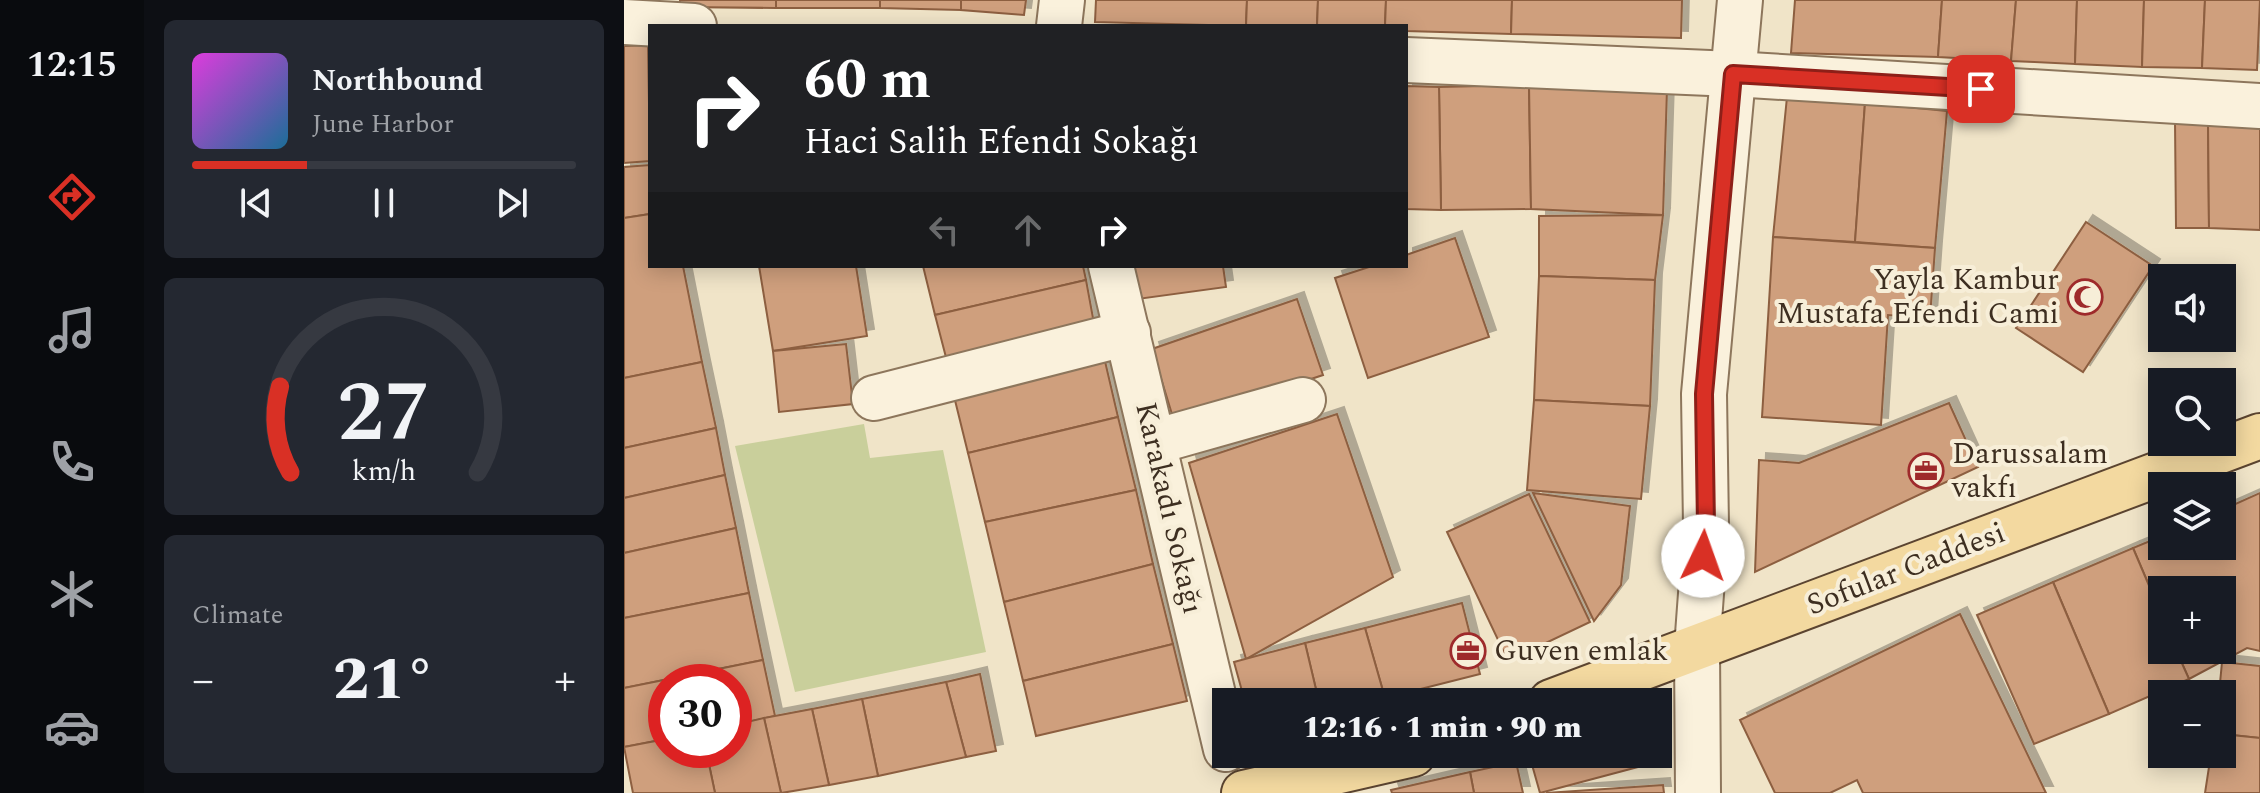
<!DOCTYPE html>
<html lang="en">
<head>
<meta charset="utf-8">
<style>
	:root { --surface:#171b24; --page:#242831; --text:#f1f3f6; --muted:#9ea1a6; --line:#363941; --accent:#d93025 }
	body { margin:0; font-family:Spectral,serif; background:var(--page); color:var(--text); height:100vh; display:flex; flex-direction:column; font-size:30px; white-space:nowrap }
	* { box-sizing:border-box; margin:0 }
	p { font-size:26px; color:var(--muted) }
	.icon { flex:none; width:44px; height:44px; fill:none; stroke:currentColor; stroke-width:2; stroke-linecap:round; stroke-linejoin:round }
	.map { position:relative; flex:1; overflow:hidden }
	.sheet { display:flex; flex-direction:column; gap:20px; padding:20px; background:#0d0f14; width:480px }
	.sheet>* { flex:none }
	.top-card { position:absolute; left:24px; top:24px; width:760px; height:244px; border-radius:0px; box-shadow:0 4px 20px #0003; background:#202124; color:#fff; overflow:hidden }
	.buttons { position:absolute; left:1524px; top:264px; display:grid; gap:16px }
	.buttons a { display:grid; place-items:center; width:88px; height:88px; border-radius:0px; background:var(--surface); box-shadow:0 4px 20px #0003; font-size:40px }
	.speed { position:absolute; left:24px; top:664px; display:flex; gap:16px; font-size:40px; font-weight:700; text-align:center }
	.speed>* { display:grid; place-content:center; width:104px; height:104px; border-radius:50%; background:var(--surface); box-shadow:0 4px 20px #0003; line-height:1 }
	.speed .limit { border:12px solid #d22; background:#fff; color:#111 }
	.pin { position:absolute; display:grid; place-items:center; width:68px; height:68px; color:#fff; margin:-34px; border-radius:16px; box-shadow:0 4px 12px #0006 }
	.me { position:absolute; width:88px; margin:-44px; rotate:3deg; stroke-linejoin:round; filter:drop-shadow(0 0 6px #0008) }
	.turn { display:flex; align-items:center; gap:28px; height:168px; padding:0 24px; font-size:36px }
	.turn .icon { width:104px; height:104px; stroke-width:2.5 }
	.turn b { display:block; font-size:56px; line-height:68px }
	.lanes { display:flex; align-items:center; height:76px; padding:0 24px; background:#0003; justify-content:center; gap:40px; direction:ltr }
	.lanes .off { opacity:.35 }
	.big { font-size:60px; font-weight:800; line-height:1.1 }
	.sheet .tile { flex:1; display:flex; flex-direction:column; justify-content:center; gap:12px; min-width:0; padding:0 28px; border-radius:12px; background:var(--page) }
	.sheet .dial { align-items:center; gap:0 }
	.dial svg { height:208px; overflow:visible; fill:none; stroke:var(--line); stroke-width:7; stroke-linecap:round; text-anchor:middle }
	.dial text { fill:var(--text); stroke:none }
	.song { display:flex; align-items:center; gap:24px }
	.cover { width:96px; height:96px; border-radius:12px; background:linear-gradient(135deg,hsl(300 70% 55%),hsl(200 70% 35%)) }
	.played { height:8px; border-radius:4px; background:linear-gradient(90deg,var(--accent) 30%,var(--line) 30%) }
	.keys { display:flex; justify-content:space-around; direction:ltr }
	.heat { display:flex; justify-content:space-between; align-items:center; font-size:44px; direction:ltr }
	.trip { position:absolute; left:588px; top:688px; width:460px; height:80px; border-radius:0px; background:var(--surface); box-shadow:0 4px 20px #0003; font-weight:800; line-height:80px; text-align:center }
	main { display:flex; flex:1; min-height:0 }
	.menu { display:flex; flex-direction:column; width:144px; justify-content:space-around; align-items:center; background:#090b0e; color:var(--muted) }
	.menu .icon { width:56px; height:56px }
	.menu .selected { color:var(--accent) }
	.menu b { font-size:36px; color:var(--text) }
	.map>svg:first-child { display:block }
	.green { fill:#c9cf9b }
	.building { fill:#cf9f7d; stroke:#8d5f41; stroke-width:2; filter:url(#shadow) }
	.lines { fill:none; stroke-linecap:round; stroke-linejoin:round }
	.minor-casing { stroke:#8d765c; stroke-width:48 }
	.major-casing { stroke:#5b4430; stroke-width:48 }
	.minor { stroke:#faf1dc; stroke-width:44 }
	.major { stroke:#f3d9a0; stroke-width:44 }
	.route-casing { stroke:#8d1f18; stroke-width:20 }
	.route { stroke:#d93025; stroke-width:14 }
	.labels { text-anchor:middle; dominant-baseline:central; stroke-width:8; stroke-linejoin:round; paint-order:stroke }
	.poi-label { font-size:30px; fill:#3d2e20; stroke:#f7eed8; text-anchor:start }
	.street-label { font-size:30px; fill:#3d2e20; stroke:#f7eed8 }
</style>
</head>
<body>
<main>
<nav class="menu">
<b>12:15</b>
<svg class="icon selected" aria-label="directions" viewBox="0 0 24 24"><path d="M12 3l9 9-9 9-9-9zM9 14v-3h6M13 9l2 2-2 2"/></svg>
<svg class="icon" aria-label="music" viewBox="0 0 24 24"><path d="M9 18V5l10-2v13"/><circle cx="6" cy="18" r="3"/><circle cx="16" cy="16" r="3"/></svg>
<svg class="icon" aria-label="phone" viewBox="0 0 24 24"><path d="M5 4h4l2 5-3 2q2 4 5 5l2-3 5 2v4C11 20 4 13 5 4z"/></svg>
<svg class="icon" aria-label="climate" viewBox="0 0 24 24"><path d="M12 3v18M4 7l16 10M4 17L20 7"/></svg>
<svg class="icon" aria-label="car" viewBox="0 0 24 24"><path d="M5 17H2v-5l4-1 3-4h7l3 4 3 1v5h-3M9 17h6M6 11h13"/><circle cx="7" cy="17" r="2"/><circle cx="17" cy="17" r="2"/></svg>
</nav>
<section class="sheet">
<div class="tile">
<div class="song"><i class="cover"></i><div><b>Northbound</b><p>June Harbor</p></div></div>
<div class="played"></div>
<div class="keys"><svg class="icon" aria-label="previous" viewBox="0 0 24 24"><path d="M18 5L8 12l10 7zM5 5v14"/></svg><svg class="icon" aria-label="pause" viewBox="0 0 24 24"><path d="M8 5v14M16 5v14"/></svg><svg class="icon" aria-label="next" viewBox="0 0 24 24"><path d="M6 5l10 7-10 7zM19 5v14"/></svg></div>
</div>
<div class="tile dial"><svg viewBox="0 0 100 80">
<path d="M14 69A42 42 0 1 1 86 69"/>
<path d="M14 69A42 42 0 0 1 10 36" stroke="#d93025"/>
<text x="50" y="56" font-size="32" font-weight="700">27</text>
<text x="50" y="72" font-size="11">km/h</text>
</svg></div>
<div class="tile"><p>Climate</p>
<div class="heat"><a>−</a><b class="big">21°</b><a>+</a></div>
</div>
</section>
<div class="map">
<svg width="1636" height="793" viewBox="0 0 1636 793">
	<defs>
		<filter id="shadow"><feDropShadow dx="7" dy="-7" stdDeviation="0" flood-color="#0004"/></filter>
	</defs>
	<rect width="100%" height="100%" fill="#f0e4c8"/>
	<!-- green -->
	<path class="green" d="M240 424 246 458 319 450 362 652 171 692 111 446Z"/>
	<!-- building -->
	<g class="building">
		<path d="M56 0H152V8L56 7Z"/>
		<rect x="152" y="0" width="104" height="8"/>
		<path d="M256 0H337V10L256 8Z"/>
		<path d="M337 0H402L400 15 337 10Z"/>
		<path d="M472 0H623L622 26 471 22Z"/>
		<path d="M623 0H694L693 26H622Z"/>
		<path d="M694 0H762L761 26H693Z"/>
		<path d="M762 0H888L887 34 782 31V26H761Z"/>
		<path d="M888 0H1058L1057 38 887 34Z"/>
		<path d="M1171 0H1318L1314 57 1167 53Z"/>
		<path d="M1318 0H1392L1387 61 1314 57Z"/>
		<path d="M1392 0H1453L1451 64 1387 61Z"/>
		<path d="M1453 0H1520L1518 67 1451 64Z"/>
		<path d="M1520 0H1581L1578 68 1518 67Z"/>
		<path d="M1581 0H1636L1633 70 1578 68Z"/>
		<path d="M24 45 26 161 0 163V46Z"/>
		<path d="M905 85 907 209 817 210 815 87Z"/>
		<path d="M905 85 1043 89 1039 215 907 209Z"/>
		<path d="M782 86 815 87 817 210 782 209Z"/>
		<path d="M1163 97 1241 103 1231 242 1149 237Z"/>
		<path d="M1241 103 1323 111 1311 248 1231 242Z"/>
		<path d="M1551 121 1584 122 1585 228H1552Z"/>
		<path d="M1584 122 1636 127V230L1585 228Z"/>
		<path d="M26 165V214L0 218V167Z"/>
		<path d="M26 214V266H59L78 362 0 378V218Z"/>
		<path d="M1039 215 1031 280 915 276V216Z"/>
		<path d="M1462 222 1529 266 1459 372 1392 328Z"/>
		<path d="M1149 237 1311 248 1306 318 1264 315 1257 425 1138 417Z"/>
		<path d="M831 238 865 337 744 378 711 278 748 266H782V255Z"/>
		<path d="M135 266H232L243 336 149 351Z"/>
		<path d="M299 266H459L462 280 311 315Z"/>
		<path d="M509 266H599L602 287 514 299Z"/>
		<path d="M915 276 1031 280 1026 406 910 400Z"/>
		<path d="M462 280 471 329 324 365 311 315Z"/>
		<path d="M673 299 699 375 551 424 528 349Z"/>
		<path d="M222 344 229 404 155 412 149 351Z"/>
		<path d="M480 357 494 417 344 453 327 384Z"/>
		<path d="M78 362 92 428 0 448V378Z"/>
		<path d="M910 400 1026 406 1017 499 903 490Z"/>
		<path d="M1325 403 1354 467 1131 572 1135 460 1175 463Z"/>
		<path d="M713 414 769 577 622 659 565 463Z"/>
		<path d="M494 417 512 490 361 522 344 453Z"/>
		<path d="M92 428 101 475 0 498V448Z"/>
		<path d="M101 475 112 528 0 553V498Z"/>
		<path d="M512 490 529 564 380 602 361 522Z"/>
		<path d="M909 493 1006 506 997 585 970 621Z"/>
		<path d="M1636 493V651L1623 648 1565 679 1552 650H1598V590H1538V616L1509 548 1538 536V546H1598V510Z"/>
		<path d="M905 494 966 622 884 661 823 532Z"/>
		<path d="M112 528 125 593 0 618V553Z"/>
		<path d="M1509 548 1538 616V650H1552L1565 679 1485 714 1429 582Z"/>
		<path d="M529 564 549 644 399 681 380 602Z"/>
		<path d="M1429 582 1485 714 1410 744 1353 615Z"/>
		<path d="M125 593 139 660 0 688V618Z"/>
		<path d="M838 603 856 674 761 698 741 628Z"/>
		<path d="M1336 614 1422 793H1239L1233 780 1206 793H1151L1116 720Z"/>
		<path d="M741 628 761 698 746 702H695L681 643Z"/>
		<path d="M681 643 695 702H621L610 662Z"/>
		<path d="M549 644 563 701 412 736 399 681Z"/>
		<path d="M139 660 151 716 110 725V682H42V739L0 747V688Z"/>
		<path d="M1598 662 1636 666V738L1598 734V694H1595Z"/>
		<path d="M356 674 372 751 342 757 322 682Z"/>
		<path d="M322 682 342 757 254 776 238 699Z"/>
		<path d="M238 699 254 776 205 785 188 709Z"/>
		<path d="M188 709 205 785 157 793 140 718Z"/>
		<path d="M140 718 157 793H91L82 750H110V725Z"/>
		<path d="M1598 734 1636 738V793H1581L1587 754H1598Z"/>
		<path d="M42 739V750H82L91 793H9L0 747Z"/>
		<path d="M905 754H1026L1029 763 916 793Z"/>
		<path d="M892 762 899 793H850L846 772Z"/>
		<path d="M846 772 850 793H768L767 790Z"/>
		<path d="M1039 785 1040 793H922Z"/>
	</g>
	<g class="lines">
		<defs>
			<g id="minor">
				<path d="M0 22 70 26"/>
				<path d="M435 26 438 0"/>
				<path d="M782 60 1109 74 1636 106"/>
				<path d="M487 266 602 749"/>
				<path d="M250 398 504 333"/>
				<path d="M530 442 679 400"/>
				<path d="M1074 793 1073 648 1082 526 1080 394 1116 0"/>
			</g>
			<g id="major">
				<path d="M927 702 1636 436"/>
				<path d="M620 793 789 754"/>
			</g>
		</defs>
		<!-- minor casing -->
		<use href="#minor" class="minor-casing"/>
		<!-- major casing -->
		<use href="#major" class="major-casing"/>
		<!-- minor -->
		<use href="#minor" class="minor"/>
		<!-- major -->
		<use href="#major" class="major"/>
	</g>
	<g class="lines">
		<defs>
			<path id="route" d="M1079 556 1082 526 1080 394 1109 74 1357 89"/>
		</defs>
		<!-- route casing -->
		<use href="#route" class="route-casing"/>
		<!-- route -->
		<use href="#route" class="route"/>
	</g>
	<!-- icons -->
	<defs>
		<symbol id="mosque-ring" viewBox="-11 -11 22 22"><circle r="9.5" fill="#f7eed8" stroke="#9e2a2b" stroke-width="1.5"/><path d="M3.5-4.9A6 6 0 1 0 3.5 4.9A5 5 0 1 1 3.5-4.9Z" fill="#9e2a2b"/></symbol>
		<symbol id="office-ring" viewBox="-11 -11 22 22"><circle r="9.5" fill="#f7eed8" stroke="#9e2a2b" stroke-width="1.5"/><path d="M-6-3h4V-5.5h4V-3h4V5H-6ZM-1-4.5V-3h2v-1.5ZM-6 0V1H6V0Z" fill="#9e2a2b"/></symbol>
	</defs>
	<g fill-rule="evenodd">
		<use href="#mosque-ring" x="1441" y="277" width="40" height="40"/>
		<use href="#office-ring" x="1282" y="451" width="40" height="40"/>
		<use href="#office-ring" x="824" y="631" width="40" height="40"/>
	</g>
	<g class="labels">
		<!-- poi labels -->
		<g class="poi-label">
			<text x="1435" y="280" text-anchor="end">Yayla Kambur<tspan x="1435" dy="34">Mustafa Efendi Cami</tspan></text>
			<text x="1328" y="454">Darussalam<tspan x="1328" dy="34">vakfı</tspan></text>
			<text x="870" y="651">Guven emlak</text>
		</g>
		<!-- street labels -->
		<g class="street-label">
			<text transform="translate(545 508) rotate(77)">Karakadı Sokağı</text>
			<text transform="translate(1282 569) rotate(-21)">Sofular Caddesi</text>
		</g>
	</g>
</svg>
<div class="buttons">
<a><svg class="icon" aria-label="sound" viewBox="0 0 24 24"><path d="M4 9h4l5-4v14l-5-4H4zM17 9q2 3 0 6"/></svg></a>
<a><svg class="icon" aria-label="search" viewBox="0 0 24 24"><circle cx="10" cy="10" r="6"/><path d="M15 15l6 6"/></svg></a>
<a><svg class="icon" aria-label="layers" viewBox="0 0 24 24"><path d="M12 4l9 5-9 5-9-5zM3 14l9 5 9-5"/></svg></a>
<a>+</a>
<a>−</a>
</div>
<div class="speed"><div class="limit">30</div></div>
<div class="pin" style="left:1357px;top:89px;background:#d93025"><svg class="icon" aria-label="arrive" viewBox="0 0 24 24"><path d="M6 21V4h12l-3 4 3 4H6"/></svg></div>
<svg class="me" style="left:1079px;top:556px" viewBox="-20 -20 40 40"><circle r="19" fill="#fff"/><path d="M0-13L10 11 0 6-10 11z" fill="#d93025"/></svg>
<div class="trip">12:16 · 1 min · 90 m</div>
<div class="top-card">
<div class="turn"><svg class="icon" aria-label="right" viewBox="0 0 24 24"><path d="M7 20v-9h11M14 6l5 5-5 5"/></svg><div><b>60 m</b>Haci Salih Efendi Sokağı</div></div>
<div class="lanes"><svg class="icon off" aria-label="left" viewBox="0 0 24 24"><path d="M17 20v-9H6M10 6l-5 5 5 5"/></svg><svg class="icon off" aria-label="ahead" viewBox="0 0 24 24"><path d="M12 20V5M6 11l6-6 6 6"/></svg><svg class="icon" aria-label="right" viewBox="0 0 24 24"><path d="M7 20v-9h11M14 6l5 5-5 5"/></svg></div>
</div>
</div>
</main>
</body>
</html>
